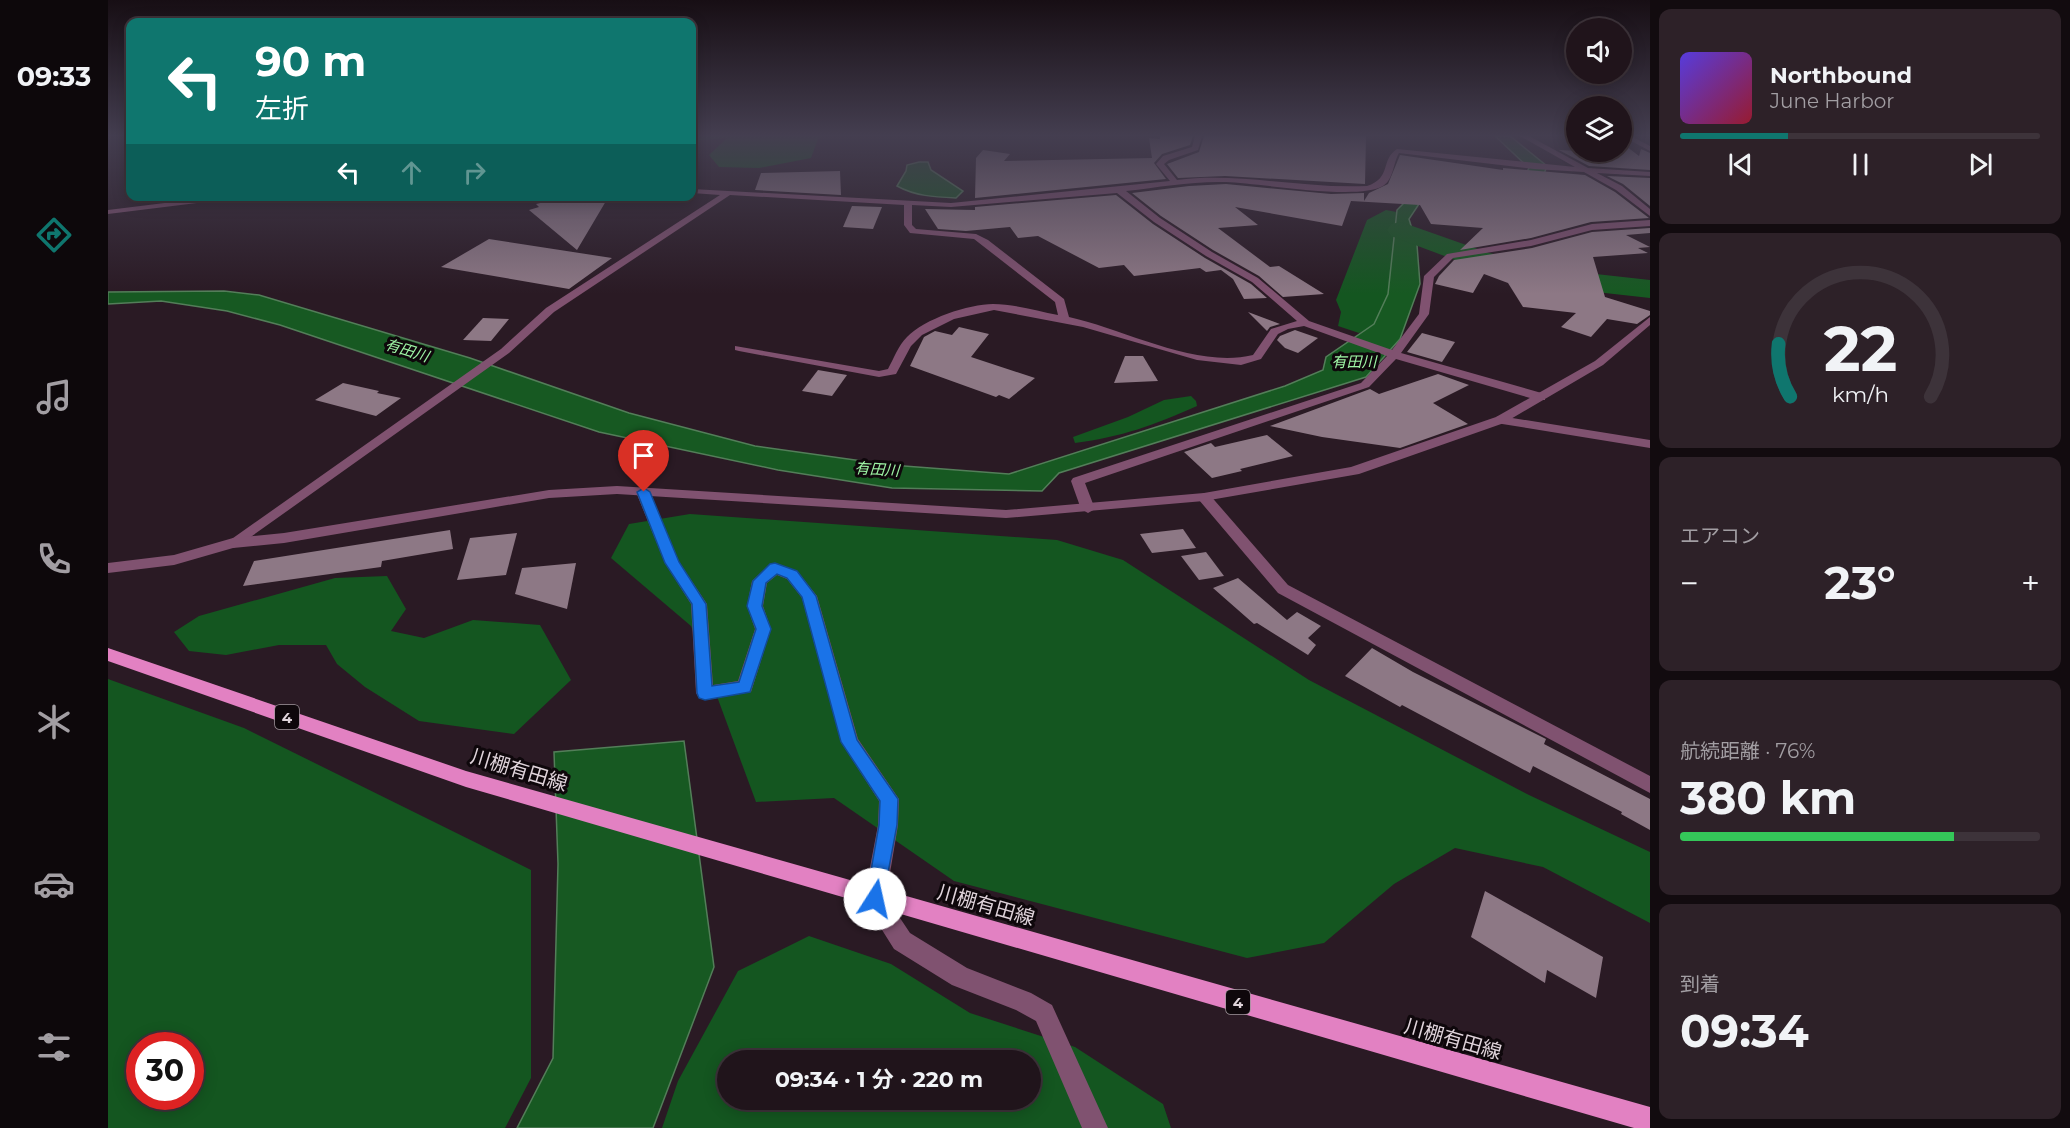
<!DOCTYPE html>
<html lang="ja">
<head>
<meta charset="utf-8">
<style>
	:root { --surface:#20141b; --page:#2d2128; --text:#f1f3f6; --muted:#a29ea3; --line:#3d333a; --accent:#0f766e }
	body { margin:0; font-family:Montserrat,"Noto Sans JP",sans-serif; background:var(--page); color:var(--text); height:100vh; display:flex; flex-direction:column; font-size:22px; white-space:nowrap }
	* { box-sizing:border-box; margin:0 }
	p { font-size:20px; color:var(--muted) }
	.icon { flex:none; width:33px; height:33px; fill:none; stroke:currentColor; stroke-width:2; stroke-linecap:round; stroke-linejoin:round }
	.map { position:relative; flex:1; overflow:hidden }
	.drawer { display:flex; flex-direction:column; gap:9px; padding:9px; background:#120b0f; width:420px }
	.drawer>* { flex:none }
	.banner { position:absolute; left:18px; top:18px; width:570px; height:183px; border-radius:12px; box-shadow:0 3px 15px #0003,0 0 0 2px var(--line); background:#0f766e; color:#fff; overflow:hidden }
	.controls { position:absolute; left:1458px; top:18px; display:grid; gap:12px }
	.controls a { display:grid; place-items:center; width:66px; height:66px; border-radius:50%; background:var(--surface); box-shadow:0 3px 15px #0003,0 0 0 2px var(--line); font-size:30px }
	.speed { position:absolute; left:18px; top:1032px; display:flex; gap:12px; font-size:30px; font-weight:700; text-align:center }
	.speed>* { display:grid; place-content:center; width:78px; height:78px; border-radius:50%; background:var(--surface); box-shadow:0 3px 15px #0003,0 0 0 2px var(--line); line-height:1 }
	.speed .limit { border:9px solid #d22; background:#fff; color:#111 }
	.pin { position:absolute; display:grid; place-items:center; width:51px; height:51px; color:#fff; margin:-62px -26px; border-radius:50% 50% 50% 0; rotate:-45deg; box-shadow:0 0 6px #0007 }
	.pin .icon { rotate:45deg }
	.me { position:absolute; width:66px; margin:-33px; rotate:10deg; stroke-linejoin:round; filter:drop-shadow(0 0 4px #0008) }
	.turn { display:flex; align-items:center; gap:21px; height:126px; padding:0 30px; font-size:27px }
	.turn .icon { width:78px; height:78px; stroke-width:2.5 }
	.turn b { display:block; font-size:42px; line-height:51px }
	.lanes { display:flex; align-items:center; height:57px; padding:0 30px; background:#0003; justify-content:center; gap:30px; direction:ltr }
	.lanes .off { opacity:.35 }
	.big { font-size:45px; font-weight:700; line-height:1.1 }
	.drawer .widget { flex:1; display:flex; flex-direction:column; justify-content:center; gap:9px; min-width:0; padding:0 21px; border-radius:12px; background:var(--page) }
	.drawer .dial { align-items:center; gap:0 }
	.dial svg { height:156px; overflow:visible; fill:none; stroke:var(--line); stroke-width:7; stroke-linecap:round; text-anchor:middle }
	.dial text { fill:var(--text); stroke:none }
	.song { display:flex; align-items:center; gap:18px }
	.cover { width:72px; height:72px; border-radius:9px; background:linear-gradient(135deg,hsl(250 70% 55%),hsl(350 70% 35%)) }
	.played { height:6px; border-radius:3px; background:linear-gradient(90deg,var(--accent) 30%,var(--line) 30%) }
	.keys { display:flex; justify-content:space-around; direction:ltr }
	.heat { display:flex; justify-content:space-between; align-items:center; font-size:33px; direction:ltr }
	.charge { height:9px; border-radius:4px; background:linear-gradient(90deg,#34c759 76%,var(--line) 0) }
	.trip { position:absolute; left:609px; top:1050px; width:324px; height:60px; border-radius:30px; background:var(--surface); box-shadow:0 3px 15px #0003,0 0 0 2px var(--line); font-weight:700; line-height:60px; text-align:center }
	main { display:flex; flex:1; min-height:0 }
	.tabs { display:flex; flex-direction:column; width:108px; justify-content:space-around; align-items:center; background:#0d080b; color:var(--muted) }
	.tabs .icon { width:42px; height:42px }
	.tabs .on { color:var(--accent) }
	.tabs b { font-size:27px; color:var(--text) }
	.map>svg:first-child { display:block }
	.forest { fill:#145620; fill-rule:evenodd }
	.water { fill:#175922; stroke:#537e59; stroke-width:1.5 }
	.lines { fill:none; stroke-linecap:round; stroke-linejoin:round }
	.river { fill:#175922; fill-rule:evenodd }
	.building { fill:#8d7885 }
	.minor { fill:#805270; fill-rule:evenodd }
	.tertiary { fill:#805270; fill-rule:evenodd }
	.primary { fill:#e281c2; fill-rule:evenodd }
	.route { fill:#1a73e8; stroke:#114b97; stroke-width:1.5 }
	.labels { text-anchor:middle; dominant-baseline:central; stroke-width:6; stroke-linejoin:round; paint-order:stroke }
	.far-water-label { font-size:15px; font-style:italic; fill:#9df4a4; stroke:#0e070b }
	.shield { fill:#0e070b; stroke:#a0969c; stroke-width:1.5 }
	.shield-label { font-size:15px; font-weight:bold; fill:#dfd3da }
	.near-street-label { font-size:20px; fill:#dfd3da; stroke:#0e070b }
</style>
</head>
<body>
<main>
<nav class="tabs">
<b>09:33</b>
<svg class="icon on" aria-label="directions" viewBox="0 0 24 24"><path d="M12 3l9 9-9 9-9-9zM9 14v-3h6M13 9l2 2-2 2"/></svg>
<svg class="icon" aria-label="music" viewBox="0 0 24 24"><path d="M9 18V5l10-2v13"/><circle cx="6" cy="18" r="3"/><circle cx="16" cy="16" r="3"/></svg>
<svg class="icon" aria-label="phone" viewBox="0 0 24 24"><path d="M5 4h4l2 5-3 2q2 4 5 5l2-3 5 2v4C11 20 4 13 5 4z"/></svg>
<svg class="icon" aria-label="climate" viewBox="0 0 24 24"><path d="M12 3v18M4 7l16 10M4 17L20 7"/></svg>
<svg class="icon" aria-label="car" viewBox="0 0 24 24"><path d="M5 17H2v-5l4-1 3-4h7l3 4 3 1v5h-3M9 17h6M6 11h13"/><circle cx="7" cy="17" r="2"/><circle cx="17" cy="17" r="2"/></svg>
<svg class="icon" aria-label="filters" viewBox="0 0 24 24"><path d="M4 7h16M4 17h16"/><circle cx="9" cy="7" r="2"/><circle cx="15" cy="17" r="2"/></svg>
</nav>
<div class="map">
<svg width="1542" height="1128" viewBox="0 0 1542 1128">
	<rect width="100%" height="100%" fill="#2a1a24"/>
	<!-- forest -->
	<g class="forest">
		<path d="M584 136H715L710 139 703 158 651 168 611 167 601 155 619 138 584 141Z"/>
		<path d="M1278 210 1294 213 1291 284 1272 324 1251 333 1230 326 1233 312 1228 300 1259 220Z"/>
		<path d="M1083 396 1088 401 1089 406C1046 425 1014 437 967 443L965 437 1020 417 1056 400Z"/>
		<path d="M582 514 949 540 1015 560 1201 680 1421 795 1542 852V923L1435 867 1347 848 1286 884 1216 943 1139 958 846 881 726 798 648 802 583 626 503 558 521 524Z"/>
		<path d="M279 576 298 609 283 631 316 638 365 620 432 625 463 680 406 734 311 721 257 687 229 664 218 645H171L118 655 81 651 66 632 91 616 227 578Z"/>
		<path d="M0 679 136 728 423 870V1078L397 1128H0ZM32 1046H82V1096H32Z"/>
		<path d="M701 936 783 964 862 1013 967 1047 1055 1104 1063 1128H554L570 1081 630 971ZM620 1060H922V1100H620Z"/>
	</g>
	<!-- water -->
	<g class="water">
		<path d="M1387 136H1402L1439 166 1434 179 1311 204 1301 219 1309 245 1312 284 1292 339 1258 377 951 473 934 491 784 488 670 470 491 432 172 325 119 311 53 301 0 304V292L116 291 151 295 362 358 521 413 647 446 783 465 901 474 1177 386 1215 370 1218 357 1266 324 1280 294 1289 210 1301 198 1416 177 1421 168Z"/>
		<path d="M811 162H820L823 170 855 191 848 198C826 197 807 196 789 186L798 171 799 165Z"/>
		<path d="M576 741 606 967 545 1128H409L445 1058 450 864 446 752Z"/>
	</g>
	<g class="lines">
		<!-- river -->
		<path class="river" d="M1293 222 1381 253 1488 274 1542 280V298L1488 292 1374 270 1283 236 1279 230 1283 224Z"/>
	</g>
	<!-- building -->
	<g class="building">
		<path d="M1052 136H1085L1082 145 1054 154 1046 163 1058 179 867 198 868 158 875 150 902 154 896 161 1044 158 1041 138 1052 139Z"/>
		<path d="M1096 136H1258L1257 184 1117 176 1070 178 1059 164 1091 152Z"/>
		<path d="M1514 143 1531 156 1533 149 1542 153V170L1481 166 1451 150 1514 153Z"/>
		<path d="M1292 155 1395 170V168L1477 175 1507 192 1541 218 1483 222 1423 238 1352 250 1375 228 1323 224 1312 205 1243 201 1234 226 1127 207 1150 225 1110 228 1162 267 1171 266 1216 294 1175 297 1151 276 1105 250 1053 216 1024 193 1081 186 1118 184 1223 194 1256 193V201L1261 193 1280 184Z"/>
		<path d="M732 171 733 195 647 190 653 173Z"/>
		<path d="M1499 176 1542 178V206L1515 184Z"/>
		<path d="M1008 195 1045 224 1097 258 1143 284 1159 298 1136 299 1125 279 1113 270 1098 272 1092 268 1026 276 1016 265 991 268 930 236 910 238 902 227 858 231 830 229 817 209 867 210V207Z"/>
		<path d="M485 196H501L469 250 421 210 431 207 428 204 454 198 458 201Z"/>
		<path d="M744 206 774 207 765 229 735 227Z"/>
		<path d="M1542 228V233L1518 235 1542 247 1530 248 1540 253 1485 257 1497 297 1542 311V315L1529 324 1499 319 1483 337 1453 327 1468 313 1415 307 1400 283 1376 274 1365 293 1327 284 1331 276 1346 260 1424 248 1484 232Z"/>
		<path d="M381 239 452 250 504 258 461 289 333 267Z"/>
		<path d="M1140 312 1172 324 1162 327 1159 331Z"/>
		<path d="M375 318 401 319 383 341 355 340Z"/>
		<path d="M851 327 881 334 863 357 927 378 901 399 891 395 888 397 802 366 816 337 827 331 844 335Z"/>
		<path d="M1187 330 1210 338 1190 353 1177 348 1169 340 1172 336Z"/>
		<path d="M1314 333 1347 342 1334 362 1299 352Z"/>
		<path d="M1017 356H1035L1050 381 1006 383Z"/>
		<path d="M710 370 739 375 724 396 694 391Z"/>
		<path d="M1330 374 1361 385 1325 403 1360 424 1292 448 1214 437 1162 426 1262 389 1271 394Z"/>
		<path d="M235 383 271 391 269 393 293 398 268 416 207 400Z"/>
		<path d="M1159 435 1185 456 1132 469 1134 471 1104 478 1076 452 1103 443 1107 447Z"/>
		<path d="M1075 529 1088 548 1044 553 1032 534Z"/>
		<path d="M342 530 345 549 274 561 273 567 135 586 146 561Z"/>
		<path d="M409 533 398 575 349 580 362 538Z"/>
		<path d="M1098 552 1116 576 1091 580 1073 556Z"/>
		<path d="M468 563 459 609 407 594 414 568Z"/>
		<path d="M1130 578 1179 620 1189 612 1213 626 1200 638 1208 645 1200 655 1149 623 1146 624 1105 588Z"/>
		<path d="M1264 648 1305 672 1438 739 1436 744 1542 799V830L1513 814 1514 812 1425 766 1422 773 1294 705 1292 707 1237 676Z"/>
		<path d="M1377 891 1495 957 1488 998 1439 970 1437 983 1363 937Z"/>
	</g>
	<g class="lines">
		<!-- minor -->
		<g class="minor">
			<path d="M1087 136H1094L1090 150 1061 160 1056 164 1069 180C1132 172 1196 189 1259 186 1284 178 1272 160 1289 149L1467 167 1412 136H1421L1480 168 1542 172V176L1489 173 1514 186 1542 209V216L1508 190 1476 172 1426 169 1291 153C1285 163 1286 179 1275 186 1249 201 1152 183 1118 182 1084 181 1052 187 1018 191L1052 218 1104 252 1150 278 1201 321 1284 350 1311 314 1316 276 1339 254 1423 240 1484 224 1542 220V226L1484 230 1423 246 1345 258 1326 277 1321 314 1293 353 1437 394V400H1429L1288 359 1261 387 977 483 987 509 980 513 973 509 963 481 965 478 1253 383 1279 356 1196 326 1180 329 1170 334 1153 359 1133 365 1089 360 975 327 886 310 846 319 814 335 803 346 788 374 771 377 631 351 627 350V346L771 371 780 369C786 358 790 346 799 337 816 319 861 304 885 304 906 304 929 311 950 315L947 302 866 239 802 233 796 225V205L622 195 446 312 401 353 130 546 125 548 118 543 393 349 438 308 612 195 584 193V189L843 203 1062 181 1048 164 1055 156 1084 147ZM1009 193 1046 222 1098 256 1144 282 1189 321 1163 329 1145 355C1088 369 1016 329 961 317L956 299 880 240 868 234 808 229 804 225V205L843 207Z"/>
			<path d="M1514 136H1523L1542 146V151Z"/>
			<path d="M224 196 97 202 0 214V210L97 198Z"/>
			<path d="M1392 416 1542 440V448L1388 423V417Z"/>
			<path d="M535 488 542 492 571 562 599 604 605 685 630 681 647 629 639 606 644 581 662 564 667 563 689 571 709 596 750 739 791 799 790 825 778 897 802 933 859 968 923 993 944 1005 1000 1128H974L928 1021 908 1010 844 985 786 949 759 906 756 899 770 825 771 801 733 742 694 598 679 579 669 575 659 583 655 606 663 629 643 692 597 700 591 698 588 693 583 604 557 563 528 492Z"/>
			<path d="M1096 493 1101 494 1180 585 1542 776V793L1170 593 1091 500 1089 497Z"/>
		</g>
		<!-- tertiary -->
		<path class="tertiary" d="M1542 317V325L1495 365 1396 423 1251 474 1096 501 898 518 509 494 441 498 176 543 125 548 66 565 0 573V563L66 555 125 538 176 533 441 490 509 486 898 510 1096 493 1243 467 1388 417 1487 361Z"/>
		<!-- primary -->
		<path class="primary" d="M0 648 358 771 1542 1107V1128H1526L358 787 0 661Z"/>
	</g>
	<!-- sky -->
	<linearGradient id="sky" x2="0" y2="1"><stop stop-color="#170e14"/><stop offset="0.46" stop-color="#443e50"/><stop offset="1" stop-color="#443e50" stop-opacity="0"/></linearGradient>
	<rect width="1542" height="294" fill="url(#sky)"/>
	<!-- route -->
	<path class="route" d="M536 488 542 492 571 562 598 604 604 686 631 682 648 629 639 606 645 581 662 564 667 563 689 571 708 596 749 740 790 799 789 825 774 905 767 908 760 905 758 899 771 825 772 801 733 742 694 597 679 578 669 574 658 583 654 606 663 629 642 692 597 700 591 698 589 693 584 604 557 563 529 492Z"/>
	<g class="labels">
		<!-- far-water labels -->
		<g class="far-water-label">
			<text transform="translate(299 350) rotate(17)">有田川</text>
			<text x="1246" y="361">有田川</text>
			<text transform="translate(769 469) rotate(4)">有田川</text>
		</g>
		<!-- shield labels -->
		<g class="shield">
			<rect x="167" y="705" width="24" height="24" rx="4.5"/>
			<rect x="1118" y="990" width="24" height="24" rx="4.5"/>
		</g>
		<g class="shield-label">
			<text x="179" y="717">4</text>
			<text x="1130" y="1002">4</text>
		</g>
		<!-- near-street labels -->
		<g class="near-street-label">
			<text transform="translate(411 770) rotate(17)">川棚有田線</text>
			<text transform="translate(878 905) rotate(16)">川棚有田線</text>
			<text transform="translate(1345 1039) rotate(16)">川棚有田線</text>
		</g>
	</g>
</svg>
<div class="controls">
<a><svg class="icon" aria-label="sound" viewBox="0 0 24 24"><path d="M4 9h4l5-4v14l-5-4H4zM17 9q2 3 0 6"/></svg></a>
<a><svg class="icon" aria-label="layers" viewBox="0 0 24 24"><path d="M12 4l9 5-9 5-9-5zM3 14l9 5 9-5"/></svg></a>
</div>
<div class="speed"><div class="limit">30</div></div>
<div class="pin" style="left:536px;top:492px;background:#d93025"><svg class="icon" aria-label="arrive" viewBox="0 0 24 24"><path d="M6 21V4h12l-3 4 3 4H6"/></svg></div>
<svg class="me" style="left:767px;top:899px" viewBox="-20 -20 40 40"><circle r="19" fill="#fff"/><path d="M0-13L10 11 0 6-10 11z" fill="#1a73e8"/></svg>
<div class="trip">09:34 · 1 分 · 220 m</div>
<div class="banner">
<div class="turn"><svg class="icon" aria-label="left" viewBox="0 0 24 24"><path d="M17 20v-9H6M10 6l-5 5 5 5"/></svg><div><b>90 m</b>左折</div></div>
<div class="lanes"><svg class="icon" aria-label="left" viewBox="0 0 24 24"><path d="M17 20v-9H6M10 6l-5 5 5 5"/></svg><svg class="icon off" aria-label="ahead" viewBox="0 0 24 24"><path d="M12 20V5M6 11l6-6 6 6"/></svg><svg class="icon off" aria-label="right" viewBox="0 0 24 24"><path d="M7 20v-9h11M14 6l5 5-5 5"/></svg></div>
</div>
</div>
<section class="drawer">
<div class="widget">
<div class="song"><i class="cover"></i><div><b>Northbound</b><p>June Harbor</p></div></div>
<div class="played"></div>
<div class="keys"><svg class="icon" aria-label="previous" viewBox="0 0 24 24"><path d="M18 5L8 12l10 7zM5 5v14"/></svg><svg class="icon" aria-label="pause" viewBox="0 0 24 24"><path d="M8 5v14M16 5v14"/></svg><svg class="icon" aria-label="next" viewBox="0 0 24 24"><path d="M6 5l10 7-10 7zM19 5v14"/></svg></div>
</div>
<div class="widget dial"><svg viewBox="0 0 100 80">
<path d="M14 69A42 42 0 1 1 86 69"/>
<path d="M14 69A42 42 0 0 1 8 42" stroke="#0f766e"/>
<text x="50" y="56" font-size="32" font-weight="700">22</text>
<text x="50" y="72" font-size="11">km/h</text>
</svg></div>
<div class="widget"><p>エアコン</p>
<div class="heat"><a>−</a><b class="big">23°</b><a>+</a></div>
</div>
<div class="widget"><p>航続距離 · 76%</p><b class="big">380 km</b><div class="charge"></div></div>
<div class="widget"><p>到着</p><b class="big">09:34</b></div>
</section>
</main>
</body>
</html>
